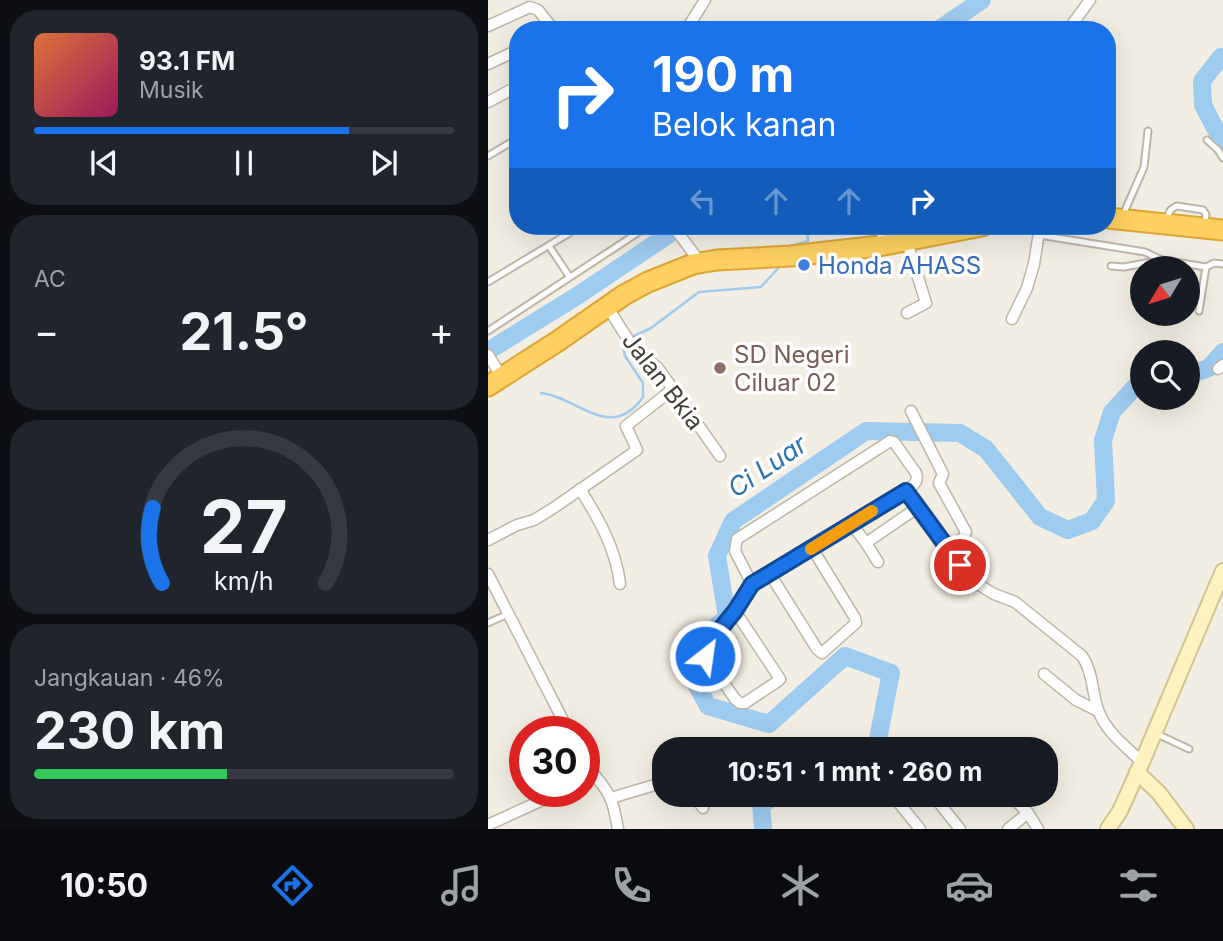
<!DOCTYPE html>
<html lang="id">
<head>
<meta charset="utf-8">
<style>
	:root { --surface:#171b24; --page:#20242c; --text:#f1f3f6; --muted:#9ea1a6; --line:#363941; --accent:#1a73e8 }
	body { margin:0; font-family:Inter,sans-serif; background:var(--page); color:var(--text); height:100vh; display:flex; flex-direction:column; font-size:26px; white-space:nowrap }
	* { box-sizing:border-box; margin:0 }
	p { font-size:23px; color:var(--muted) }
	.icon { flex:none; width:38px; height:38px; fill:none; stroke:currentColor; stroke-width:2; stroke-linecap:round; stroke-linejoin:round }
	.map { position:relative; flex:1; overflow:hidden }
	.drawer { display:flex; flex-direction:column; gap:10px; padding:10px; background:#0d0f14; width:488px }
	.drawer>* { flex:none }
	.top-card { position:absolute; left:21px; top:21px; width:607px; height:214px; border-radius:28px; box-shadow:0 7px 28px #0002; background:#1a73e8; color:#fff; overflow:hidden }
	.needle { width:46px; rotate:232deg }
	.buttons { position:absolute; left:642px; top:256px; display:grid; gap:14px }
	.buttons a { display:grid; place-items:center; width:70px; height:70px; border-radius:50%; background:var(--surface); box-shadow:0 7px 28px #0002; font-size:35px }
	.speed { position:absolute; left:21px; top:716px; display:flex; gap:14px; font-size:35px; font-weight:700; text-align:center }
	.speed>* { display:grid; place-content:center; width:91px; height:91px; border-radius:50%; background:var(--surface); box-shadow:0 7px 28px #0002; line-height:1 }
	.speed .limit { border:10px solid #d22; background:#fff; color:#111 }
	.pin { position:absolute; display:grid; place-items:center; width:60px; height:60px; color:#fff; margin:-30px; border:4px solid #fff; border-radius:50%; box-shadow:0 2px 7px #0007 }
	.me { position:absolute; width:77px; margin:-38px; rotate:30deg; stroke-linejoin:round; filter:drop-shadow(0 0 5px #0008) }
	.turn { display:flex; align-items:center; gap:24px; height:147px; padding:0 28px; font-size:32px }
	.turn .icon { width:91px; height:91px; stroke-width:2.5 }
	.turn b { display:block; font-size:49px; line-height:60px }
	.lanes { display:flex; align-items:center; height:66px; padding:0 28px; background:#0003; justify-content:center; gap:35px; direction:ltr }
	.lanes .off { opacity:.35 }
	.big { font-size:52px; font-weight:700; line-height:1.1 }
	.drawer .widget { flex:1; display:flex; flex-direction:column; justify-content:center; gap:10px; min-width:0; padding:0 24px; border-radius:28px; background:var(--page) }
	.drawer .dial { align-items:center; gap:0 }
	.dial svg { height:182px; overflow:visible; fill:none; stroke:var(--line); stroke-width:7; stroke-linecap:round; text-anchor:middle }
	.dial text { fill:var(--text); stroke:none }
	.song { display:flex; align-items:center; gap:21px }
	.cover { width:84px; height:84px; border-radius:10px; background:linear-gradient(135deg,hsl(20 70% 55%),hsl(330 70% 35%)) }
	.played { height:7px; border-radius:4px; background:linear-gradient(90deg,var(--accent) 75%,var(--line) 75%) }
	.keys { display:flex; justify-content:space-around; direction:ltr }
	.heat { display:flex; justify-content:space-between; align-items:center; font-size:38px; direction:ltr }
	.charge { height:10px; border-radius:5px; background:linear-gradient(90deg,#34c759 46%,var(--line) 0) }
	.trip { position:absolute; left:164px; top:737px; width:406px; height:70px; border-radius:28px; background:var(--surface); box-shadow:0 7px 28px #0002; font-weight:700; line-height:70px; text-align:center }
	.tabs { display:flex; height:112px; justify-content:space-around; align-items:center; background:#090b0e; color:var(--muted) }
	.tabs .icon { width:49px; height:49px }
	.tabs .selected { color:var(--accent) }
	.tabs b { font-size:32px; color:var(--text) }
	main { display:flex; flex:1; min-height:0 }
	.map>svg:first-child { display:block }
	.lines { fill:none; stroke-linecap:round; stroke-linejoin:round }
	.stream { stroke:#9ecbf0; stroke-width:2.5 }
	.river { stroke:#9ecbf0; stroke-width:18 }
	.lane-casing { stroke:#bdb6a6; stroke-width:9 }
	.street-casing { stroke:#bdb6a6; stroke-width:13 }
	.secondary-casing { stroke:#d3c392; stroke-width:18 }
	.highway-casing { stroke:#dda532; stroke-width:23 }
	.lane { stroke:#fff; stroke-width:5 }
	.street { stroke:#fff; stroke-width:10 }
	.secondary { stroke:#fff2c0; stroke-width:14 }
	.highway { stroke:#fed062; stroke-width:19 }
	.route-casing { stroke:#114b97; stroke-width:18 }
	.route { stroke:#1a73e8; stroke-width:12 }
	.slow { stroke:#f59e0b; stroke-width:12 }
	.shop-dot { fill:#3f7fe0; stroke:#fff; stroke-width:2.5 }
	.education-dot { fill:#8d6e63; stroke:#fff; stroke-width:2.5 }
	.labels { text-anchor:middle; dominant-baseline:central; stroke-width:7; stroke-linejoin:round; paint-order:stroke }
	.shop-label { font-size:24px; fill:#366cbe; stroke:#fff; text-anchor:start }
	.education-label { font-size:24px; fill:#785e54; stroke:#fff; text-anchor:start }
	.street-label { font-size:24px; fill:#433e33; stroke:#fff }
	.water-label { font-size:26px; font-style:italic; fill:#2d73af; stroke:#fff }
</style>
</head>
<body>
<main>
<section class="drawer">
<div class="widget">
<div class="song"><i class="cover"></i><div><b>93.1 FM</b><p>Musik</p></div></div>
<div class="played"></div>
<div class="keys"><svg class="icon" aria-label="previous" viewBox="0 0 24 24"><path d="M18 5L8 12l10 7zM5 5v14"/></svg><svg class="icon" aria-label="pause" viewBox="0 0 24 24"><path d="M8 5v14M16 5v14"/></svg><svg class="icon" aria-label="next" viewBox="0 0 24 24"><path d="M6 5l10 7-10 7zM19 5v14"/></svg></div>
</div>
<div class="widget"><p>AC</p>
<div class="heat"><a>−</a><b class="big">21.5°</b><a>+</a></div>
</div>
<div class="widget dial"><svg viewBox="0 0 100 80">
<path d="M14 69A42 42 0 1 1 86 69"/>
<path d="M14 69A42 42 0 0 1 10 36" stroke="#1a73e8"/>
<text x="50" y="56" font-size="32" font-weight="700">27</text>
<text x="50" y="72" font-size="11">km/h</text>
</svg></div>
<div class="widget"><p>Jangkauan · 46%</p><b class="big">230 km</b><div class="charge"></div></div>
</section>
<div class="map">
<svg width="735" height="829" viewBox="0 0 735 829">
	<rect width="100%" height="100%" fill="#f2eee3"/>
	<g class="lines">
		<!-- stream -->
		<g class="stream">
			<path d="M295 248 320 241 319 229 326 226"/>
			<path d="M142 338 163 328 211 292 273 287 293 265"/>
			<path d="M53 393C90 397 123 443 155 397V383L137 356 134 342 136 341"/>
		</g>
		<!-- river -->
		<g class="river">
			<path d="M450 30 494 0"/>
			<path d="M735 57H733L714 81 715 105 735 143"/>
			<path d="M0 351 89 296 180 235"/>
			<path d="M700 375 721 368 735 352"/>
			<path d="M388 749 403 673 357 656 281 724 220 706 193 656 239 617 229 556 245 521 378 431 472 433 498 449 552 517 580 530 604 521 618 501 615 440 624 412 646 388 654 387"/>
			<path d="M275 829 273 804 293 794"/>
		</g>
		<defs>
			<g id="lane">
				<path d="M719 140 730 150 735 158"/>
				<path d="M0 156 30 138"/>
				<path d="M635 215 656 167 660 131"/>
				<path d="M680 219C680 212 682 209 689 206L715 210 718 214 717 225"/>
				<path d="M551 235 657 252 674 260 718 267 711 311"/>
				<path d="M61 246 81 276"/>
				<path d="M623 266 636 267 674 260"/>
				<path d="M718 267 726 263 735 264"/>
				<path d="M0 282 93 226"/>
				<path d="M0 331 160 226"/>
				<path d="M0 623 20 614"/>
				<path d="M669 734 701 749"/>
			</g>
			<g id="street">
				<path d="M0 26 42 7 50 10 66 30"/>
				<path d="M198 30 217 0"/>
				<path d="M580 30 602 0"/>
				<path d="M0 64 30 50"/>
				<path d="M0 102 30 86"/>
				<path d="M185 226 212 262"/>
				<path d="M391 246 396 234 406 226"/>
				<path d="M119 306 141 341V345L170 368 232 456"/>
				<path d="M419 313 438 303 419 242"/>
				<path d="M524 319 539 288 546 264 552 226"/>
				<path d="M0 355 14 377"/>
				<path d="M730 369 735 365"/>
				<path d="M423 411 455 474 451 483 478 532 476 537 460 550"/>
				<path d="M92 489C111 519 128 549 132 584"/>
				<path d="M363 523 378 543 429 508"/>
				<path d="M0 540 29 525 46 520 64 509 149 450 138 426 185 389"/>
				<path d="M378 543 390 562"/>
				<path d="M0 574 81 732"/>
				<path d="M282 574 329 649 334 653 368 623 367 618 324 548"/>
				<path d="M264 584 418 490"/>
				<path d="M247 611 292 679 290 681 257 703H252L247 699 217 656 216 649 247 611 264 584 247 551 249 539 396 445 402 441 406 442 428 473C431 482 425 486 418 490L483 580 506 594 527 602 594 656C605 672 604 692 610 710 618 732 638 747 654 762"/>
				<path d="M556 674 588 700 610 711"/>
				<path d="M96 760C104 775 118 785 123 800 127 809 128 820 130 829"/>
				<path d="M205 794 215 808"/>
				<path d="M444 794 472 829"/>
				<path d="M521 794 540 813 550 829"/>
				<path d="M406 797 432 829"/>
				<path d="M123 798 170 784H177"/>
				<path d="M0 825 74 791"/>
				<path d="M520 829 540 813"/>
			</g>
			<g id="secondary">
				<path d="M649 772 671 793 698 829"/>
				<path d="M620 829 632 811 654 762 735 571"/>
			</g>
			<g id="highway">
				<path d="M620 218 735 230"/>
				<path d="M0 386 70 341 136 295 160 282 205 264 229 260 303 256 391 246 494 226"/>
			</g>
		</defs>
		<!-- lane casing -->
		<use href="#lane" class="lane-casing"/>
		<!-- street casing -->
		<use href="#street" class="street-casing"/>
		<!-- secondary casing -->
		<use href="#secondary" class="secondary-casing"/>
		<!-- highway casing -->
		<use href="#highway" class="highway-casing"/>
		<!-- lane -->
		<use href="#lane" class="lane"/>
		<!-- street -->
		<use href="#street" class="street"/>
		<!-- secondary -->
		<use href="#secondary" class="secondary"/>
		<!-- highway -->
		<use href="#highway" class="highway"/>
	</g>
	<g class="lines">
		<defs>
			<path id="route" d="M217 656 216 649 247 611 264 584 418 491 472 565"/>
		</defs>
		<!-- route casing -->
		<use href="#route" class="route-casing"/>
		<!-- route -->
		<use href="#route" class="route"/>
		<!-- slow -->
		<path class="slow" d="M323 549 384 511"/>
	</g>
	<!-- markers -->
	<circle class="shop-dot" cx="316" cy="265" r="7"/>
	<circle class="education-dot" cx="232" cy="368" r="7"/>
	<g class="labels">
		<!-- shop labels -->
		<g class="shop-label">
			<text x="330" y="265">Honda AHASS</text>
		</g>
		<!-- education labels -->
		<g class="education-label">
			<text x="246" y="354">SD Negeri<tspan x="246" dy="28">Ciluar 02</tspan></text>
		</g>
		<!-- street labels -->
		<g class="street-label">
			<text transform="translate(175 381) rotate(52)">Jalan Bkia</text>
		</g>
		<!-- water labels -->
		<g class="water-label">
			<text transform="translate(279 466) rotate(-34)">Ci Luar</text>
		</g>
	</g>
</svg>
<div class="buttons">
<a><svg class="needle" viewBox="-14 -14 28 28"><path d="M0-13l5 13h-10z" fill="#e53935"/><path d="M0 13l5-13h-10z" fill="#9ea1a6"/></svg></a>
<a><svg class="icon" aria-label="search" viewBox="0 0 24 24"><circle cx="10" cy="10" r="6"/><path d="M15 15l6 6"/></svg></a>
</div>
<div class="speed"><div class="limit">30</div></div>
<div class="pin" style="left:472px;top:565px;background:#d93025"><svg class="icon" aria-label="arrive" viewBox="0 0 24 24"><path d="M6 21V4h12l-3 4 3 4H6"/></svg></div>
<svg class="me" style="left:217px;top:656px" viewBox="-20 -20 40 40"><circle r="17" fill="#1a73e8" stroke="#fff" stroke-width="3"/><path d="M0-11L8 9 0 5-8 9z" fill="#fff"/></svg>
<div class="trip">10:51 · 1 mnt · 260 m</div>
<div class="top-card">
<div class="turn"><svg class="icon" aria-label="right" viewBox="0 0 24 24"><path d="M7 20v-9h11M14 6l5 5-5 5"/></svg><div><b>190 m</b>Belok kanan</div></div>
<div class="lanes"><svg class="icon off" aria-label="left" viewBox="0 0 24 24"><path d="M17 20v-9H6M10 6l-5 5 5 5"/></svg><svg class="icon off" aria-label="ahead" viewBox="0 0 24 24"><path d="M12 20V5M6 11l6-6 6 6"/></svg><svg class="icon off" aria-label="ahead" viewBox="0 0 24 24"><path d="M12 20V5M6 11l6-6 6 6"/></svg><svg class="icon" aria-label="right" viewBox="0 0 24 24"><path d="M7 20v-9h11M14 6l5 5-5 5"/></svg></div>
</div>
</div>
</main>
<nav class="tabs">
<b>10:50</b>
<svg class="icon selected" aria-label="directions" viewBox="0 0 24 24"><path d="M12 3l9 9-9 9-9-9zM9 14v-3h6M13 9l2 2-2 2"/></svg>
<svg class="icon" aria-label="music" viewBox="0 0 24 24"><path d="M9 18V5l10-2v13"/><circle cx="6" cy="18" r="3"/><circle cx="16" cy="16" r="3"/></svg>
<svg class="icon" aria-label="phone" viewBox="0 0 24 24"><path d="M5 4h4l2 5-3 2q2 4 5 5l2-3 5 2v4C11 20 4 13 5 4z"/></svg>
<svg class="icon" aria-label="climate" viewBox="0 0 24 24"><path d="M12 3v18M4 7l16 10M4 17L20 7"/></svg>
<svg class="icon" aria-label="car" viewBox="0 0 24 24"><path d="M5 17H2v-5l4-1 3-4h7l3 4 3 1v5h-3M9 17h6M6 11h13"/><circle cx="7" cy="17" r="2"/><circle cx="17" cy="17" r="2"/></svg>
<svg class="icon" aria-label="filters" viewBox="0 0 24 24"><path d="M4 7h16M4 17h16"/><circle cx="9" cy="7" r="2"/><circle cx="15" cy="17" r="2"/></svg>
</nav>
</body>
</html>
